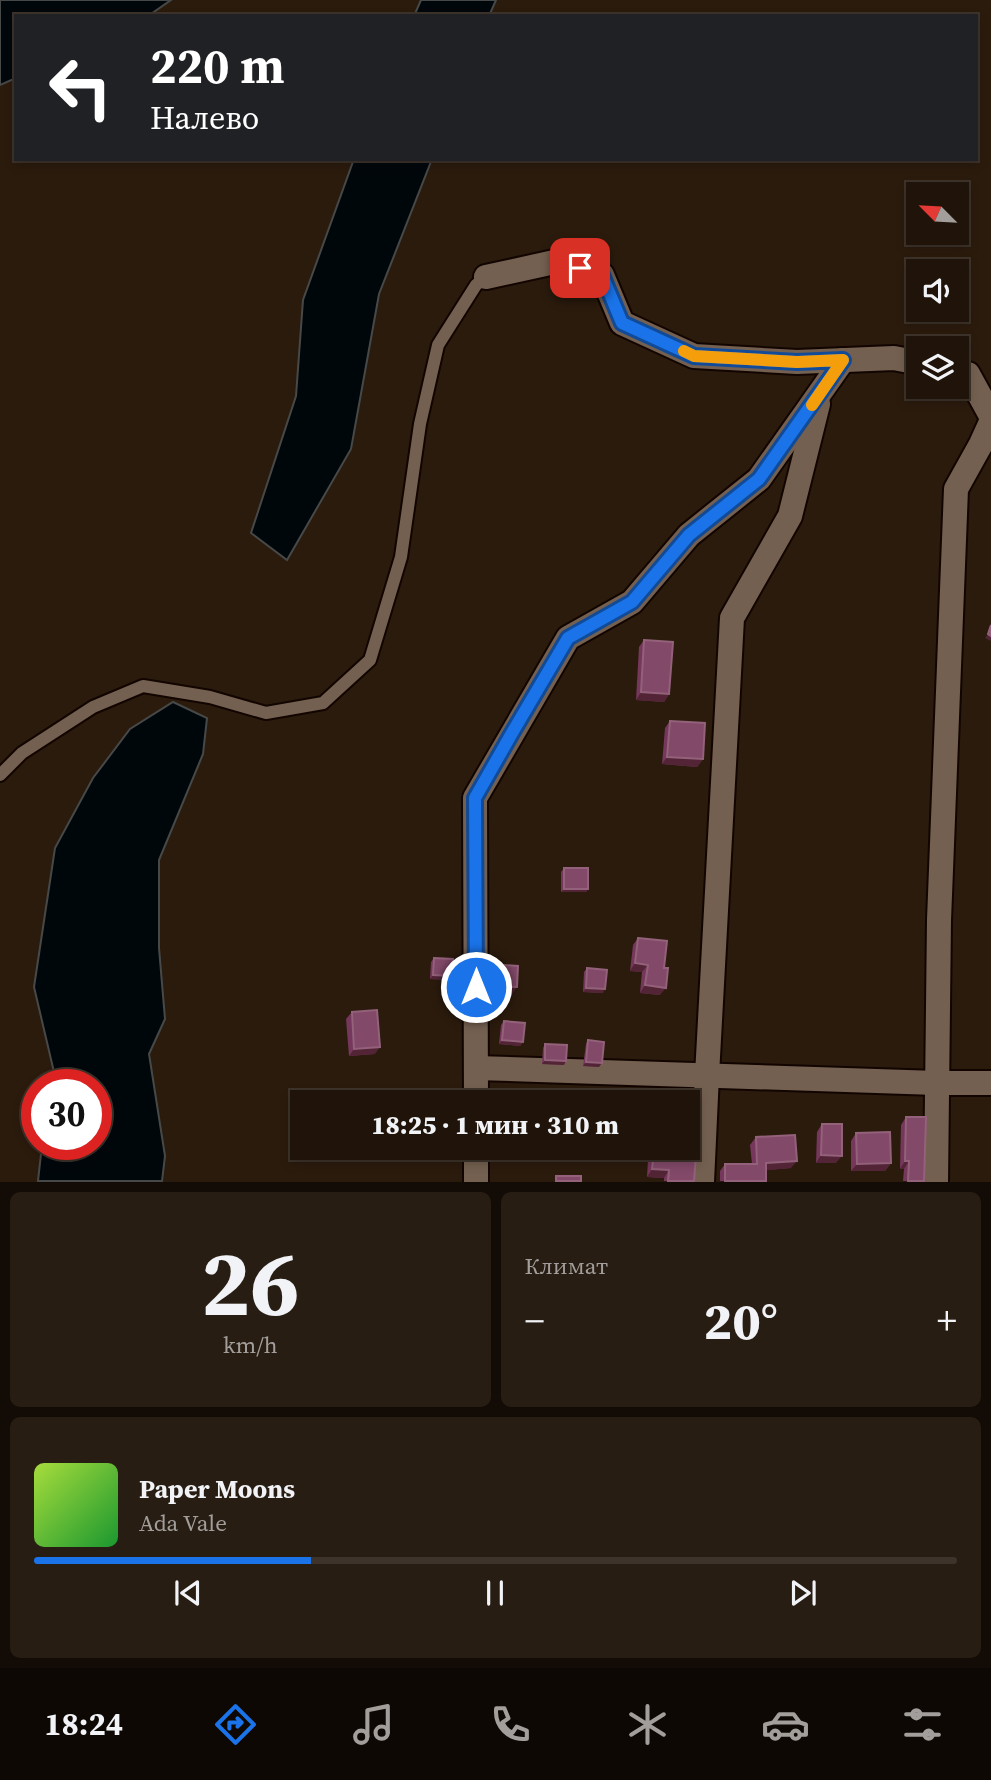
<!DOCTYPE html>
<html lang="ru">
<head>
<meta charset="utf-8">
<style>
	:root { --surface:#20140a; --page:#281d13; --text:#f1f3f6; --muted:#a29e9c; --line:#3d332b; --accent:#1a73e8 }
	body { margin:0; font-family:"Source Serif 4",serif; background:var(--page); color:var(--text); height:100vh; display:flex; flex-direction:column; font-size:26px; white-space:nowrap }
	* { box-sizing:border-box; margin:0 }
	p { font-size:23px; color:var(--muted) }
	.icon { flex:none; width:38px; height:38px; fill:none; stroke:currentColor; stroke-width:2; stroke-linecap:round; stroke-linejoin:round }
	.map { position:relative; height:1182px; overflow:hidden }
	.panel { display:flex; flex-direction:column; gap:10px; padding:10px; background:#120b06; flex:1 }
	.panel>* { flex:none }
	.banner { position:absolute; left:14px; top:14px; width:964px; height:147px; border-radius:0px; box-shadow:0 4px 10px #0003,0 0 0 2px var(--line); background:#202124; color:#fff; overflow:hidden }
	.needle { width:46px; rotate:294deg }
	.tools { position:absolute; left:906px; top:182px; display:grid; gap:14px }
	.tools a { display:grid; place-items:center; width:63px; height:63px; border-radius:0px; background:var(--surface); box-shadow:0 4px 10px #0003,0 0 0 2px var(--line); font-size:35px }
	.speed { position:absolute; left:21px; top:1069px; display:flex; gap:14px; font-size:35px; font-weight:700; text-align:center }
	.speed>* { display:grid; place-content:center; width:91px; height:91px; border-radius:50%; background:var(--surface); box-shadow:0 4px 10px #0003,0 0 0 2px var(--line); line-height:1 }
	.speed .limit { border:10px solid #d22; background:#fff; color:#111 }
	.pin { position:absolute; display:grid; place-items:center; width:60px; height:60px; color:#fff; margin:-30px; border-radius:14px; box-shadow:0 4px 10px #0006 }
	.me { position:absolute; width:77px; margin:-38px; rotate:0deg; stroke-linejoin:round; filter:drop-shadow(0 0 5px #0008) }
	.turn { display:flex; align-items:center; gap:24px; height:147px; padding:0 21px; font-size:32px }
	.turn .icon { width:91px; height:91px; stroke-width:2.5 }
	.turn b { display:block; font-size:49px; line-height:60px }
	.big { font-size:52px; font-weight:800; line-height:1.1 }
	.panel .tile { flex:1; display:flex; flex-direction:column; justify-content:center; gap:10px; min-width:0; padding:0 24px; border-radius:10px; background:var(--page) }
	.panel .dial { align-items:center; gap:0 }
	.dial b { font-size:91px; line-height:1 }
	.song { display:flex; align-items:center; gap:21px }
	.cover { width:84px; height:84px; border-radius:10px; background:linear-gradient(135deg,hsl(80 70% 55%),hsl(130 70% 35%)) }
	.played { height:7px; border-radius:4px; background:linear-gradient(90deg,var(--accent) 30%,var(--line) 30%) }
	.keys { display:flex; justify-content:space-around; direction:ltr }
	.heat { display:flex; justify-content:space-between; align-items:center; font-size:38px; direction:ltr }
	.panel .tiles { flex:1; display:grid; gap:10px; grid-template-columns:1fr 1fr }
	.tile:last-child { grid-column:span 2 }
	.trip { position:absolute; left:290px; top:1090px; width:410px; height:70px; border-radius:0px; background:var(--surface); box-shadow:0 4px 10px #0003,0 0 0 2px var(--line); font-weight:800; line-height:70px; text-align:center }
	.tab-bar { display:flex; height:112px; justify-content:space-around; align-items:center; background:#0d0804; color:var(--muted) }
	.tab-bar .icon { width:49px; height:49px }
	.tab-bar .active { color:var(--accent) }
	.tab-bar b { font-size:32px; color:var(--text) }
	.map>svg:first-child { display:block }
	.water { fill:#00070b; stroke:#474949; stroke-width:2 }
	.lines { fill:none; stroke-linecap:round; stroke-linejoin:round }
	.lane-casing { stroke:#120500; stroke-width:16 }
	.street-casing { stroke:#120500; stroke-width:28 }
	.lane { stroke:#746050; stroke-width:12 }
	.street { stroke:#746050; stroke-width:24 }
	.wall { fill:#75375b }
	.shaded-wall { fill:#522436 }
	.building { fill:#824969; stroke:#93617a; stroke-width:2 }
	.route-casing { stroke:#114b97; stroke-width:18 }
	.route { stroke:#1a73e8; stroke-width:12 }
	.slow { stroke:#f59e0b; stroke-width:12 }
</style>
</head>
<body>
<div class="map">
<svg width="991" height="1182" viewBox="0 0 991 1182">
	<rect width="100%" height="100%" fill="#2b1b0d"/>
	<!-- water -->
	<g class="water">
		<path d="M0 0H171L148 16H16V78L0 85Z"/>
		<path d="M421 0H496L489 16H414Z"/>
		<path d="M354 159H432L379 294 351 449 287 560 251 533 296 396 303 300Z"/>
		<path d="M173 702 207 718 203 754 159 860V948L165 1019 149 1054 165 1156 162 1181H38L42 1145 96 1144V1085H52L54 1072 34 987 55 848 93 778 130 729Z"/>
	</g>
	<g class="lines">
		<defs>
			<path id="lane" d="M0 775 22 753 93 707 143 686 210 697 266 713 323 703 370 660 401 557 420 424 438 345 476 285 486 277"/>
			<g id="street">
				<path d="M486 277 559 261 602 275 622 323 694 356 797 362 894 358 919 363"/>
				<path d="M957 372 968 374 991 416"/>
				<path d="M476 1068 937 1083H991"/>
				<path d="M476 1102 475 798 568 638 632 602 689 535 759 479 843 360"/>
				<path d="M476 1148V1182"/>
				<path d="M702 1182 707 1075 732 618 790 516 818 404"/>
				<path d="M936 1182 939 920 956 489 981 444 991 422"/>
			</g>
		</defs>
		<!-- lane casing -->
		<use href="#lane" class="lane-casing"/>
		<!-- street casing -->
		<use href="#street" class="street-casing"/>
		<!-- lane -->
		<use href="#lane" class="lane"/>
		<!-- street -->
		<use href="#street" class="street"/>
	</g>
	<!-- wall -->
	<g class="wall">
		<path d="M644 640 669 694 664 702 636 700 639 647Z"/>
		<path d="M670 721 703 759 697 767 662 764 665 728Z"/>
		<path d="M564 868 588 889 586 892H561V872Z"/>
		<path d="M638 938 660 995 640 993 642 972 630 971 633 945Z"/>
		<path d="M434 958 452 976 449 980 430 979 431 962Z"/>
		<path d="M490 964 512 994 483 993 485 971Z"/>
		<path d="M587 968 603 993 583 992 584 972Z"/>
		<path d="M352 1012 375 1054 349 1056 346 1019Z"/>
		<path d="M504 1021 523 1042 520 1046 499 1044 501 1025Z"/>
		<path d="M588 1040 599 1067 583 1066 586 1044Z"/>
		<path d="M545 1044 564 1065 542 1064 543 1048Z"/>
		<path d="M604 1090 634 1102H599V1098Z"/>
		<path d="M906 1117 924 1181H903L904 1169H900L901 1125Z"/>
		<path d="M822 1124 836 1163H816L817 1132Z"/>
		<path d="M856 1133 891 1163 885 1171H851V1141Z"/>
		<path d="M756 1137 791 1168 766 1170V1181H720V1171L725 1164H752L750 1145Z"/>
		<path d="M654 1152 694 1181H664V1178L647 1177 648 1160Z"/>
	</g>
	<!-- shaded-wall -->
	<g class="shaded-wall">
		<path d="M988 634 991 636V641L985 638Z"/>
		<path d="M641 692 669 694 664 702 636 700Z"/>
		<path d="M667 757 703 759 697 767 662 764Z"/>
		<path d="M564 889H588L586 892H561Z"/>
		<path d="M635 963 648 965 642 972 630 971Z"/>
		<path d="M433 975 452 976 449 980 430 979Z"/>
		<path d="M488 985 517 987 512 994 483 993Z"/>
		<path d="M645 985 666 988 660 995 640 993Z"/>
		<path d="M586 988 605 989 603 993 583 992Z"/>
		<path d="M502 1040 523 1042 520 1046 499 1044Z"/>
		<path d="M380 1047 375 1054 349 1056 354 1049Z"/>
		<path d="M545 1060 566 1061 564 1065 542 1064Z"/>
		<path d="M586 1062 602 1063 599 1067 583 1066Z"/>
		<path d="M821 1155 842 1156 836 1163H816Z"/>
		<path d="M797 1161 791 1168 760 1171 766 1163Z"/>
		<path d="M905 1161H909L904 1169H900Z"/>
		<path d="M891 1163 885 1171H851L857 1164Z"/>
		<path d="M652 1169 669 1170 664 1178 647 1177Z"/>
	</g>
	<!-- building -->
	<g class="building">
		<path d="M991 625V636L988 634Z"/>
		<path d="M644 640 673 642 669 694 641 692Z"/>
		<path d="M670 721 705 723 703 759 667 757Z"/>
		<rect x="564" y="868" width="24" height="21"/>
		<path d="M638 938 667 941 664 968H668L666 988 645 985 648 965 635 963Z"/>
		<path d="M434 958 453 959 452 976 433 975Z"/>
		<path d="M490 964 518 966 517 987 488 985Z"/>
		<path d="M587 968 607 970 605 989 586 988Z"/>
		<path d="M377 1010 380 1047 354 1049 352 1012Z"/>
		<path d="M504 1021 525 1023 523 1042 502 1040Z"/>
		<path d="M588 1040 604 1042 602 1063 586 1062Z"/>
		<path d="M545 1044 567 1045 566 1061 545 1060Z"/>
		<path d="M604 1090 632 1092 634 1102H604Z"/>
		<path d="M688 1105 693 1106 690 1131H688Z"/>
		<path d="M906 1117H926L924 1181H908L909 1161H905Z"/>
		<path d="M822 1124H842V1156L821 1155Z"/>
		<path d="M890 1132 891 1163 857 1164 856 1133Z"/>
		<path d="M795 1135 797 1161 766 1163V1181H725V1164H757L756 1137Z"/>
		<path d="M654 1152 696 1156 694 1181H668L669 1170 652 1169Z"/>
		<rect x="556" y="1176" width="25" height="5"/>
	</g>
	<g class="lines">
		<defs>
			<path id="route" d="M476 987 475 798 512 733 568 638 632 602 689 535 759 479 843 360 797 362 694 356 622 323 602 275 580 268"/>
		</defs>
		<!-- route casing -->
		<use href="#route" class="route-casing"/>
		<!-- route -->
		<use href="#route" class="route"/>
		<!-- slow -->
		<path class="slow" d="M684 351 694 356 797 362 843 360 812 405"/>
	</g>
</svg>
<div class="tools">
<a><svg class="needle" viewBox="-14 -14 28 28"><path d="M0-13l5 13h-10z" fill="#e53935"/><path d="M0 13l5-13h-10z" fill="#a29e9c"/></svg></a>
<a><svg class="icon" aria-label="sound" viewBox="0 0 24 24"><path d="M4 9h4l5-4v14l-5-4H4zM17 9q2 3 0 6"/></svg></a>
<a><svg class="icon" aria-label="layers" viewBox="0 0 24 24"><path d="M12 4l9 5-9 5-9-5zM3 14l9 5 9-5"/></svg></a>
</div>
<div class="speed"><div class="limit">30</div></div>
<div class="pin" style="left:580px;top:268px;background:#d93025"><svg class="icon" aria-label="arrive" viewBox="0 0 24 24"><path d="M6 21V4h12l-3 4 3 4H6"/></svg></div>
<svg class="me" style="left:476px;top:987px" viewBox="-20 -20 40 40"><circle r="17" fill="#1a73e8" stroke="#fff" stroke-width="3"/><path d="M0-11L8 9 0 5-8 9z" fill="#fff"/></svg>
<div class="trip">18:25 · 1 мин · 310 m</div>
<div class="banner">
<div class="turn"><svg class="icon" aria-label="left" viewBox="0 0 24 24"><path d="M17 20v-9H6M10 6l-5 5 5 5"/></svg><div><b>220 m</b>Налево</div></div>
</div>
</div>
<section class="panel">
<div class="tiles">
<div class="tile dial"><b>26</b><p>km/h</p></div>
<div class="tile"><p>Климат</p>
<div class="heat"><a>−</a><b class="big">20°</b><a>+</a></div>
</div>
<div class="tile">
<div class="song"><i class="cover"></i><div><b>Paper Moons</b><p>Ada Vale</p></div></div>
<div class="played"></div>
<div class="keys"><svg class="icon" aria-label="previous" viewBox="0 0 24 24"><path d="M18 5L8 12l10 7zM5 5v14"/></svg><svg class="icon" aria-label="pause" viewBox="0 0 24 24"><path d="M8 5v14M16 5v14"/></svg><svg class="icon" aria-label="next" viewBox="0 0 24 24"><path d="M6 5l10 7-10 7zM19 5v14"/></svg></div>
</div>
</div>
</section>
<nav class="tab-bar">
<b>18:24</b>
<svg class="icon active" aria-label="directions" viewBox="0 0 24 24"><path d="M12 3l9 9-9 9-9-9zM9 14v-3h6M13 9l2 2-2 2"/></svg>
<svg class="icon" aria-label="music" viewBox="0 0 24 24"><path d="M9 18V5l10-2v13"/><circle cx="6" cy="18" r="3"/><circle cx="16" cy="16" r="3"/></svg>
<svg class="icon" aria-label="phone" viewBox="0 0 24 24"><path d="M5 4h4l2 5-3 2q2 4 5 5l2-3 5 2v4C11 20 4 13 5 4z"/></svg>
<svg class="icon" aria-label="climate" viewBox="0 0 24 24"><path d="M12 3v18M4 7l16 10M4 17L20 7"/></svg>
<svg class="icon" aria-label="car" viewBox="0 0 24 24"><path d="M5 17H2v-5l4-1 3-4h7l3 4 3 1v5h-3M9 17h6M6 11h13"/><circle cx="7" cy="17" r="2"/><circle cx="17" cy="17" r="2"/></svg>
<svg class="icon" aria-label="filters" viewBox="0 0 24 24"><path d="M4 7h16M4 17h16"/><circle cx="9" cy="7" r="2"/><circle cx="15" cy="17" r="2"/></svg>
</nav>
</body>
</html>
